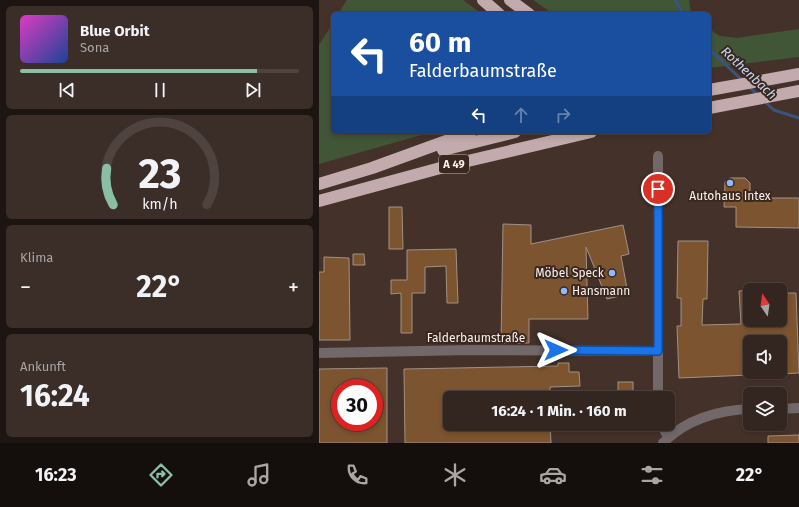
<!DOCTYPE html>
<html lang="de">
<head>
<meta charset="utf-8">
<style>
	:root { --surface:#332620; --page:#3b2e29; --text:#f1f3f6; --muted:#a9a5a5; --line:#4e433e; --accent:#8abfa5 }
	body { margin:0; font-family:"Fira Sans",sans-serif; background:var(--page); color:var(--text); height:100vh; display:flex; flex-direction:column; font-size:15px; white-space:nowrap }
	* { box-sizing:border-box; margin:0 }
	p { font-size:13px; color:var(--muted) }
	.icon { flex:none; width:22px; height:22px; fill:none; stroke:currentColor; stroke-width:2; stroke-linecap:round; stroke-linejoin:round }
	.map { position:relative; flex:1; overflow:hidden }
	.drawer { display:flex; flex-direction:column; gap:6px; padding:6px; background:#1c1512; width:319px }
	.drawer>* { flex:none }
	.hud { position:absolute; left:12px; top:12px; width:380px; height:122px; border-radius:6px; box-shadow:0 2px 6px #0003,0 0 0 1px var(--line); background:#1a4fa0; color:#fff; overflow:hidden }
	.needle { width:26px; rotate:347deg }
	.tools { position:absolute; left:424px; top:283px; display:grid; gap:8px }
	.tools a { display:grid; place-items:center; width:44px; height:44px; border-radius:6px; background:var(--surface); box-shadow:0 2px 6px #0003,0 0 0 1px var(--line); font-size:20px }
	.speed { position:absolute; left:12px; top:379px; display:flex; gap:8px; font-size:20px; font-weight:700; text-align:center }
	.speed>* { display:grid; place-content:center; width:52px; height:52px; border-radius:50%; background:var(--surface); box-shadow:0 2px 6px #0003,0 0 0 1px var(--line); line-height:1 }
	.speed .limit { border:6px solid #d22; background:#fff; color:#111 }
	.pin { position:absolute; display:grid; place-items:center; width:34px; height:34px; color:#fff; margin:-17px; border:2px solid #fff; border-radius:50%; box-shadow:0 1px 4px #0007 }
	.me { position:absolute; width:44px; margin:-22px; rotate:90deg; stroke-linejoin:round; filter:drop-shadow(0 0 3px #0008) }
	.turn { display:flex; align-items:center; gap:14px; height:84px; padding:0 12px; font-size:18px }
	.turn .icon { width:52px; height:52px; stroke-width:2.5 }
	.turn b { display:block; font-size:28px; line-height:34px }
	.lanes { display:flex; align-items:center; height:38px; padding:0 12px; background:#0003; justify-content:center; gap:20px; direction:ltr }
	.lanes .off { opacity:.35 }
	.big { font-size:30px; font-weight:700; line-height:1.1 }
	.drawer .tile { flex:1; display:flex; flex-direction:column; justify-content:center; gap:6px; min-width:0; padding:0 14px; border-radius:6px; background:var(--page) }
	.drawer .dial { align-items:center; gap:0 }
	.dial svg { height:104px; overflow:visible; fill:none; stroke:var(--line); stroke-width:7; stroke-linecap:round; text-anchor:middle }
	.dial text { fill:var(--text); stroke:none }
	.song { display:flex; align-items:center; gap:12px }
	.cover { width:48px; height:48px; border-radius:6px; background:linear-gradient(135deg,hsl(310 70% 55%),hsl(220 70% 35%)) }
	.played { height:4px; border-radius:2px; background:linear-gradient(90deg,var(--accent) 85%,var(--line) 85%) }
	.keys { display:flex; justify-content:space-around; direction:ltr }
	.heat { display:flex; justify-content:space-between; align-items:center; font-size:22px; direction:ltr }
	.trip { position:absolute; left:124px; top:391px; width:232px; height:40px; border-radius:6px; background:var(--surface); box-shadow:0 2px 6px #0003,0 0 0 1px var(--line); font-weight:700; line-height:40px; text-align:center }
	.tab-bar { display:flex; height:64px; justify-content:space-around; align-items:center; background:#140f0d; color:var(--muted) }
	.tab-bar .icon { width:28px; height:28px }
	.tab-bar .selected { color:var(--accent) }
	.tab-bar b { font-size:18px; color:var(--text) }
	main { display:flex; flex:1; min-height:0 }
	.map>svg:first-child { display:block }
	.green { fill:#415537 }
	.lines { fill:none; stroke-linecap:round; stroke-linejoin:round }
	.stream { stroke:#39557d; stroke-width:3 }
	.building { fill:#7c5430; stroke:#a29183; fill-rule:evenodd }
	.minor { stroke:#726869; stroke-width:10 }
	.highway { stroke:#c3aaac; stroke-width:12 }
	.route-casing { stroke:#114b97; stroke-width:10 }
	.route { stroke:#1a73e8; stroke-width:7 }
	.poi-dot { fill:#8eb9fd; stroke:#392820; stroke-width:1.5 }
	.labels { text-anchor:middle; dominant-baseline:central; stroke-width:4; stroke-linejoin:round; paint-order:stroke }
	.shield { fill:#392820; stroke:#c2b4ae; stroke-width:1 }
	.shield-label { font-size:11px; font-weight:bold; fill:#fcf0eb }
	.poi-label { font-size:12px; fill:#fcf0eb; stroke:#392820 }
	.street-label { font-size:12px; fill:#fcf0eb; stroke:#392820 }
	.water-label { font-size:13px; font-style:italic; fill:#c6d8f2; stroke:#392820 }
</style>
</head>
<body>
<main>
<section class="drawer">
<div class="tile">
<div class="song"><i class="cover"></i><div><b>Blue Orbit</b><p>Sona</p></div></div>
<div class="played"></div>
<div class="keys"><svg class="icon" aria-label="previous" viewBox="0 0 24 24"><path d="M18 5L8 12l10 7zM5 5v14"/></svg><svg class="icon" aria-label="pause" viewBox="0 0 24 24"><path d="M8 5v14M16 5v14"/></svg><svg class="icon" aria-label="next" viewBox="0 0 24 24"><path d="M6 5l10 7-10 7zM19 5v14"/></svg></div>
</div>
<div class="tile dial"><svg viewBox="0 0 100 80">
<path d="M14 69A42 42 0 1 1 86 69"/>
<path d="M14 69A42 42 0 0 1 9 41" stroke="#8abfa5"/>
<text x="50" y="56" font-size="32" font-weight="700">23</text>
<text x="50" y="72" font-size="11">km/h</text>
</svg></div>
<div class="tile"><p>Klima</p>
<div class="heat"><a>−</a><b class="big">22°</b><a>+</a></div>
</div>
<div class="tile"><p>Ankunft</p><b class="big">16:24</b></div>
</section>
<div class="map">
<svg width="480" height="443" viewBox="0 0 480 443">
	<rect width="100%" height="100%" fill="#44322a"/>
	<!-- green -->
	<g class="green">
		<path d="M28 0H144L163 14H19Z"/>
		<path d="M214 0H370L372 14H234Z"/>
		<path d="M14 23V132H113L0 164V45Z"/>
		<path d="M390 29 401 36 418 38 480 29V57L390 68Z"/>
	</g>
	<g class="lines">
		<!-- stream -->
		<g class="stream">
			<path d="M356 0 365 14"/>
			<path d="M390 49 423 80"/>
			<path d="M430 87 439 95"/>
			<path d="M445 101 455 110 480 118"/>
		</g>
	</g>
	<!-- building -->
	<g class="building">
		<path d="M411 178H426L431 183V198H480V228L417 227V207H405L406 182Z"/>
		<path d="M70 207H83L84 249H70Z"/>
		<path d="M184 224 212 225V244L304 225 310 254 302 256 309 294 288 299 267 247 269 319H210V343H182Z"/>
		<path d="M359 241H389L388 299H384L383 325 422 324 420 291 431 290V320H461V293H477L480 373 461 374V342H431V375L360 378 358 326H362V298H358Z"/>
		<path d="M137 249 139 303H128L127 266 106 267V293H93V333H82V293L72 294V280H88V250Z"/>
		<path d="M34 254H45L46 265H34Z"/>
		<path d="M5 257 30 258 31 340H0V272H5Z"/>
		<path d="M239 363H250V372H260L261 386 231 387V398H131V424H231L232 443H86L85 369 239 366Z"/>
		<path d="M68 368V443H0V369ZM21 388H55V422H21Z"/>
		<rect x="299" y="382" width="15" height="16"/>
		<path d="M480 435V443H449V436Z"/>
	</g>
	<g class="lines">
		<!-- minor -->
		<g class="minor">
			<path d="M0 353 151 350 339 351"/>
			<path d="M339 398V156"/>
			<path d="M461 409 480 408"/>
			<path d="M342 424 349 437"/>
			<path d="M344 443C366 420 399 410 431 409"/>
		</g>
		<!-- highway -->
		<g class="highway">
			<path d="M164 0 180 14"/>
			<path d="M191 0 210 14"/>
			<path d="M390 90 480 74"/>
			<path d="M390 108 480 91"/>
			<path d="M124 150 196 132"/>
			<path d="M0 184 53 168 152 132"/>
			<path d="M0 201 136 164 272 132"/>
		</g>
	</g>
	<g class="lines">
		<defs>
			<path id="route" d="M237 350 339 351V189"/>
		</defs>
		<!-- route casing -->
		<use href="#route" class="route-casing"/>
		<!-- route -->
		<use href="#route" class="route"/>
	</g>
	<!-- markers -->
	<g class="poi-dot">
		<circle cx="411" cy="183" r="4"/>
		<circle cx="293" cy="273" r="4"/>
		<circle cx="245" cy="291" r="4"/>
	</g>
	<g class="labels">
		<!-- shield labels -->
		<rect class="shield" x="120" y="155" width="30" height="18" rx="3"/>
		<g class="shield-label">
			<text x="135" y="164">A 49</text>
		</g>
		<!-- poi labels -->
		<g class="poi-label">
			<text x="411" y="196">Autohaus Intex</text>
			<text x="285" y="273" text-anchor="end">Möbel Speck</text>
			<text x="253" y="291" text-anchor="start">Hansmann</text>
		</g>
		<!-- street labels -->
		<g class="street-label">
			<text x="157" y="338">Falderbaumstraße</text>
		</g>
		<!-- water labels -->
		<g class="water-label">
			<text transform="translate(430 73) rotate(43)">Rothenbach</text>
		</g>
	</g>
</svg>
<div class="tools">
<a><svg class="needle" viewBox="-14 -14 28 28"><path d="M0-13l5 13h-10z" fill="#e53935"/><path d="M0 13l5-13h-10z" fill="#a9a5a5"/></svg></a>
<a><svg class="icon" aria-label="sound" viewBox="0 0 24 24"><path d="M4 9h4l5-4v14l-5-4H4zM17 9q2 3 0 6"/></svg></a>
<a><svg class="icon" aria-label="layers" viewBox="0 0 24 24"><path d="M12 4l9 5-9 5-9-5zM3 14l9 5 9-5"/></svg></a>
</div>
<div class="speed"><div class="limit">30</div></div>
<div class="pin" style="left:339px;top:189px;background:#d93025"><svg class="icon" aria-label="arrive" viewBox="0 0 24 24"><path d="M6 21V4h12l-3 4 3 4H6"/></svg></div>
<svg class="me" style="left:237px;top:350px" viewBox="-20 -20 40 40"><path d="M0-17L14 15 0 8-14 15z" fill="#1a73e8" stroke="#fff" stroke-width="4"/></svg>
<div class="trip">16:24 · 1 Min. · 160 m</div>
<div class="hud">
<div class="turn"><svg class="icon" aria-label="left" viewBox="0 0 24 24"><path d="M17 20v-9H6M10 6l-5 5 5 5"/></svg><div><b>60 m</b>Falderbaumstraße</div></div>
<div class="lanes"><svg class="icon" aria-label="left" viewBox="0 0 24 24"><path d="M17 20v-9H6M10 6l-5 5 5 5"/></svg><svg class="icon off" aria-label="ahead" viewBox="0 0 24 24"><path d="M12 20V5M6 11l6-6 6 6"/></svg><svg class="icon off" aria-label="right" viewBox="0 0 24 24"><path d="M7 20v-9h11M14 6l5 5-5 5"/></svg></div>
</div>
</div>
</main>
<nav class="tab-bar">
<b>16:23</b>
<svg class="icon selected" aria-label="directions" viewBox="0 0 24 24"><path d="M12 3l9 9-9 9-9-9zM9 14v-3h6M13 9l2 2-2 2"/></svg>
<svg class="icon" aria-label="music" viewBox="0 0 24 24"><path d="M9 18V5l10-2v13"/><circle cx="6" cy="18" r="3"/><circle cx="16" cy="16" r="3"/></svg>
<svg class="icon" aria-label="phone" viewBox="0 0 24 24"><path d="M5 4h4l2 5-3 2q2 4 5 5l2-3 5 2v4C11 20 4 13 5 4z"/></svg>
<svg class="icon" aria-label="climate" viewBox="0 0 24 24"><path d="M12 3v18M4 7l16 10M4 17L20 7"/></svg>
<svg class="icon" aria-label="car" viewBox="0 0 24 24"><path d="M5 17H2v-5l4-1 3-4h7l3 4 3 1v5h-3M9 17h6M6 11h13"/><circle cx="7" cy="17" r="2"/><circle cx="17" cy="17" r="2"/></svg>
<svg class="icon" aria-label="filters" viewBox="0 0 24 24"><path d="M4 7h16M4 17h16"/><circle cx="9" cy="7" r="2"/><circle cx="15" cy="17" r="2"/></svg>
<b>22°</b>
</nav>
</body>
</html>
